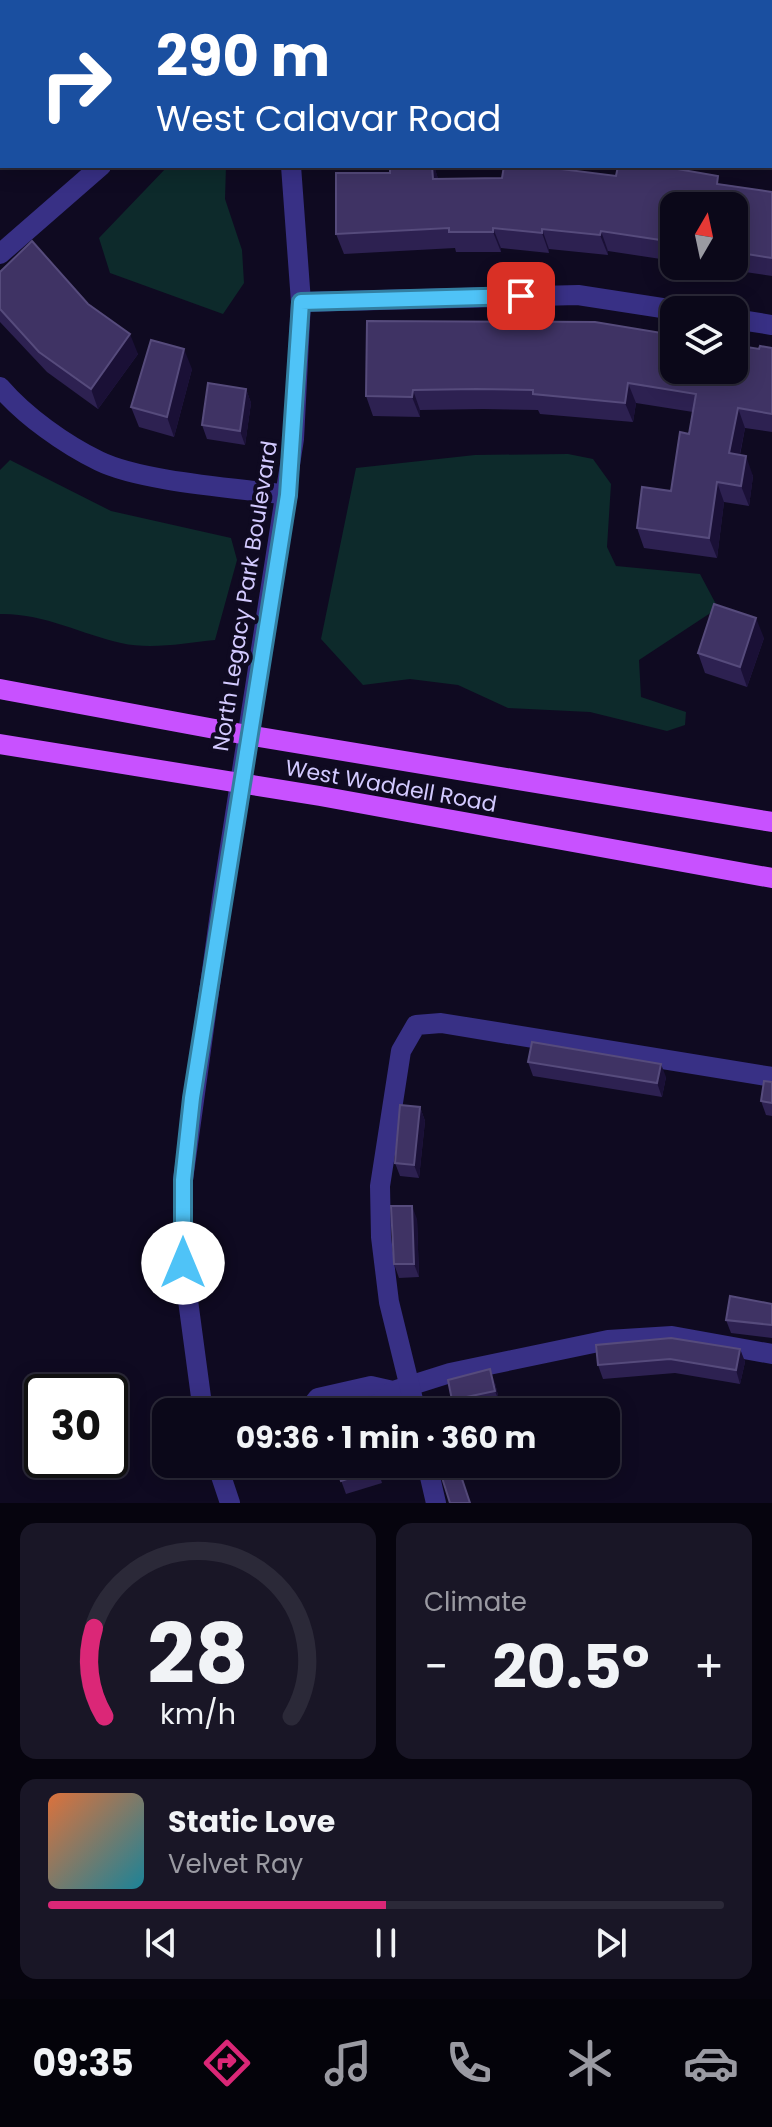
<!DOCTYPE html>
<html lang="en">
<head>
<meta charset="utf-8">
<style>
	:root { --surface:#0b0819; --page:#191626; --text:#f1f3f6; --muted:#9a9aa2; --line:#2b2938; --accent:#db2777 }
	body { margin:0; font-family:Poppins,sans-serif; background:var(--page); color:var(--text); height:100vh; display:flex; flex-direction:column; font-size:30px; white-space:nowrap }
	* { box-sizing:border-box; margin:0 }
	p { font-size:26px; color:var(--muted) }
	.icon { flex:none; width:44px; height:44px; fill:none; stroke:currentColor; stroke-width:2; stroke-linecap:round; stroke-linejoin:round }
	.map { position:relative; height:1503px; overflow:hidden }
	.panel { display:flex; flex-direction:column; gap:20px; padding:20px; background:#06040e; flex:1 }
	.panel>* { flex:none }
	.hud { position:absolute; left:0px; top:0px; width:772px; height:168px; box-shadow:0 4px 20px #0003,0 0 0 2px var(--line); background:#1a4fa0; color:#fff; overflow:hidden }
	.needle { width:52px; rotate:9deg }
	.fabs { position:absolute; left:660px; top:192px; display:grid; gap:16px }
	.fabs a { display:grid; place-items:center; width:88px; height:88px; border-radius:16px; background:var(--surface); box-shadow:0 4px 20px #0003,0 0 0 2px var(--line); font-size:40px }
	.speed { position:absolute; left:24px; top:1374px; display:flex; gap:16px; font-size:40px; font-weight:700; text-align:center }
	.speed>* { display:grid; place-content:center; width:104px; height:104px; border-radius:50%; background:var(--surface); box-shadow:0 4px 20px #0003,0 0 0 2px var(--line); line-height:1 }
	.speed .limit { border:4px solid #111; border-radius:12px; background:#fff; color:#111 }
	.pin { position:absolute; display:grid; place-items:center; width:68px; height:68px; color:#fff; margin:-34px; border-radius:16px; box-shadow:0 4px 12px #0006 }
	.me { position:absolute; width:88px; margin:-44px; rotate:0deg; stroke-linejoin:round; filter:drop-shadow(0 0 6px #0008) }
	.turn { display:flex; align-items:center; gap:28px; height:168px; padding:0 24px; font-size:36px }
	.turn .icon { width:104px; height:104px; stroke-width:2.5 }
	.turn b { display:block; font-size:56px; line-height:68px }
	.big { font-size:60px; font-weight:700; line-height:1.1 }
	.panel .tile { flex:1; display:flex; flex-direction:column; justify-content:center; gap:12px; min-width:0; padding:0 28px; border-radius:16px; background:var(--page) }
	.panel .dial { align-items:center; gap:0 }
	.dial svg { height:208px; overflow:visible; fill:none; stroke:var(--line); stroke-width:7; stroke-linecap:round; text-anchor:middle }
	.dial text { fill:var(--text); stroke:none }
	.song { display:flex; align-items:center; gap:24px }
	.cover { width:96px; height:96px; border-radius:12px; background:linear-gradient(135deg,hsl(20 70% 55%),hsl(190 70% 35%)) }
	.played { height:8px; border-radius:4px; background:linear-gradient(90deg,var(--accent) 50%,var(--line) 50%) }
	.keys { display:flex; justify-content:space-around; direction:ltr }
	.heat { display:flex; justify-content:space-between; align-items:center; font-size:44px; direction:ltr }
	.panel .tiles { flex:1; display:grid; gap:20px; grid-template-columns:1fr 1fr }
	.tile:last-child { grid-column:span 2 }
	.trip { position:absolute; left:152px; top:1398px; width:468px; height:80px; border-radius:16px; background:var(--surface); box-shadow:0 4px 20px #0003,0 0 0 2px var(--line); font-weight:700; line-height:80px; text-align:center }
	.tabs { display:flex; height:128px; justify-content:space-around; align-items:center; background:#04030a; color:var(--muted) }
	.tabs .icon { width:56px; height:56px }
	.tabs .active { color:var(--accent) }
	.tabs b { font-size:36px; color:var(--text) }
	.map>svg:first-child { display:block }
	.green { fill:#0d2a2b }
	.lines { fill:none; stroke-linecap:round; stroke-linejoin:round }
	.minor { stroke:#383085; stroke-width:20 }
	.major { stroke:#c851ff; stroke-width:20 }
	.wall { fill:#2d2151 }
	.shaded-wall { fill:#1a1036 }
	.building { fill:#3f3364; stroke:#564b7c; stroke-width:2 }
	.route-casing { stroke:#337fa1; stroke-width:20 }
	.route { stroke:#4fc3f7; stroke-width:14 }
	.labels { text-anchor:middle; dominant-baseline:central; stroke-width:8; stroke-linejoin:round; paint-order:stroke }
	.street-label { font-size:22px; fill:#d3caff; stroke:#0f0a21 }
</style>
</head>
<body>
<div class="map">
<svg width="772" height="1503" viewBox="0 0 772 1503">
	<rect width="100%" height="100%" fill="#0f0a21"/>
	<!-- green -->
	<g class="green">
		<path d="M168 166H226L225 199 242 250 244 283 223 314 110 273 99 238Z"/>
		<path d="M568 454 593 459 611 484 607 547 616 566 700 574 718 608 639 660 641 697 686 712 685 725 667 731 590 712 508 708 458 685 410 679 363 685 321 639 356 468 475 455Z"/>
		<path d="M10 460 111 511 231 538 237 560 215 640C185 643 151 650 121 643 81 634 43 613 0 614V470Z"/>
	</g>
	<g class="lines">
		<!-- minor -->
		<g class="minor">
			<path d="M28 0 30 2"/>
			<path d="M259 0V2"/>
			<path d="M365 0V2"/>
			<path d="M770 40H772"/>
			<path d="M0 254 101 166"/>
			<path d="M301 302 578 295 675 310"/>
			<path d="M734 319 772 325"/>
			<path d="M0 387C25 416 64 444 99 461 142 482 238 488 288 495"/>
			<path d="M203 1412 183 1263V1180L223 891 294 439 301 302 291 166"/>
			<path d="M307 1412 318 1398 371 1386 393 1391 450 1373 608 1340 672 1336 772 1354"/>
			<path d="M347 1412 378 1404 393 1391"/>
			<path d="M416 1412 389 1302 381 1237 380 1186 401 1051 416 1025 441 1023 772 1077"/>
			<path d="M217 1464 230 1503"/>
			<path d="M427 1464 436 1503"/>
		</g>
		<!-- major -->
		<g class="major">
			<path d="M0 689 247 735 772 822"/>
			<path d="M0 744 320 796 772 878"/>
		</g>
	</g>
	<!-- wall -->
	<g class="wall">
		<rect x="770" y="67" width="2" height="91"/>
		<path d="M390 166H434L438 179 616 176 722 184 772 192V276L704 266H734V206H674V261L608 251V255L549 249V253L501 248V252H456L455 248 344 254 336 234 390 173Z"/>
		<path d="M0 272 88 304 138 354 98 409 47 372 0 322Z"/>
		<path d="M772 348V432L745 428 740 455 753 476 749 506 724 502 717 558 644 548 637 528 671 491 689 434 693 412 636 403 633 422 540 414 538 410 483 409 420 410V417L373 416 366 396Z"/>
		<path d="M192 369 174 437 139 427 131 407Z"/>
		<path d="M246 389 251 403 245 445 207 439 202 425Z"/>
		<path d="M764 638 747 687 705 673 698 653Z"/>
		<path d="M528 1062 666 1077 662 1097 533 1076Z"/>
		<path d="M772 1082V1116L766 1115 761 1101Z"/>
		<path d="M420 1107 425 1121 419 1178 400 1176 395 1163Z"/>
		<path d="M417 1219 419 1277 399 1278 394 1264Z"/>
		<path d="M772 1304V1338L731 1333 726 1320Z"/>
		<path d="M740 1349 745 1362 740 1384 675 1373 603 1379 598 1365Z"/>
		<path d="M495 1383 500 1404 465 1412H456L452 1400Z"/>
		<path d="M335 1464H376L382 1483 346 1494Z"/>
	</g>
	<!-- shaded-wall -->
	<g class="shaded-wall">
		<path d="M432 166H434L439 181 433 179Z"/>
		<path d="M493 228 501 248V252L493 232Z"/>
		<path d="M542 229 549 249V253L542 233Z"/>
		<path d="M601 231 608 251V255L600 235Z"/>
		<path d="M130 334 138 354 98 409 91 389Z"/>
		<path d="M184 349 192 369 174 437 167 417Z"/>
		<path d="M628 383 636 403 633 422 625 403Z"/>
		<path d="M246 389 251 403 245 445 240 431Z"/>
		<path d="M413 390 420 410V417L412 397Z"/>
		<path d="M738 408 745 428 736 473 729 453Z"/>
		<path d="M746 456 753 476 749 506 741 486Z"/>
		<path d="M717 482 724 502 717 558 709 538Z"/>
		<path d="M756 618 764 638 747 687 740 667Z"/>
		<path d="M661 1064 666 1077 662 1097 657 1083Z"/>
		<path d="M420 1107 425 1121 419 1178 414 1165Z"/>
		<path d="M412 1206 417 1219 419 1277 414 1264Z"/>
		<path d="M740 1349 745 1362 740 1384 736 1370Z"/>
		<path d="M490 1369 495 1383 500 1404 495 1391Z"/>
	</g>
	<!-- building -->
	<g class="building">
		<path d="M105 0H159L161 2H107Z"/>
		<path d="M0 30 2 32V111L0 109Z"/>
		<rect x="770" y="67" width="2" height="73"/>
		<path d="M390 166H432L433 179 502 178 504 166H537L616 176 618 166H660L718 176 717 184 772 192V258L734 252V206H674V242L601 231 600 235 542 229V233L493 228V232H449V228L336 234V173H390Z"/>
		<path d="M32 241 88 304 130 334 91 389 39 352 0 309V272Z"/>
		<path d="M367 321 595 322 674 335V370H734V345L759 349 760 346 772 348V414L738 408 729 453 746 456 741 486 717 482 709 538 637 528 642 487 671 491 680 432 689 434 696 394 628 383 625 403 533 394V390L476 389 413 390 412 397 366 396Z"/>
		<path d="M151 340 184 349 167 417 131 407Z"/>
		<path d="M208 383 246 389 240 431 202 425Z"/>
		<path d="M714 604 756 618 740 667 698 653Z"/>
		<path d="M532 1042 661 1064 657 1083 528 1062Z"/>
		<path d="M764 1081 772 1082V1103L761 1101Z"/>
		<path d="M400 1105 420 1107 414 1165 395 1163Z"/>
		<path d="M391 1206H412L414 1264H394Z"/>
		<path d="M730 1296 772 1304V1325L726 1320Z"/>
		<path d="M671 1338 740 1349 736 1370 670 1359 598 1365 596 1345Z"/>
		<path d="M490 1369 495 1391 452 1400 448 1380Z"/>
		<path d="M335 1464H375L377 1469 341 1481Z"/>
		<path d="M450 1464H457L470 1503H450L439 1468Z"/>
	</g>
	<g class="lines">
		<defs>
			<path id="route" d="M183 1263V1180L192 1098 288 495 301 302 521 296"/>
		</defs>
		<!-- route casing -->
		<use href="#route" class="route-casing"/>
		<!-- route -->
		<use href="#route" class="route"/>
	</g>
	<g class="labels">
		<!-- street labels -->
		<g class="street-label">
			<text transform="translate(245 596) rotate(-81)">North Legacy Park Boulevard</text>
			<text transform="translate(391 786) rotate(10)">West Waddell Road</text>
		</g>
	</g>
</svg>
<div class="fabs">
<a><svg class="needle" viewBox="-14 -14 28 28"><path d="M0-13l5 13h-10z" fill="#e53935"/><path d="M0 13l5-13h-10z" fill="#9a9aa2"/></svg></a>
<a><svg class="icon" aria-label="layers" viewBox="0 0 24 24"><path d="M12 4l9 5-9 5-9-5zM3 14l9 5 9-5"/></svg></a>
</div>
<div class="speed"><div class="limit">30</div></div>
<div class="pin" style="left:521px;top:296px;background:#d93025"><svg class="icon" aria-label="arrive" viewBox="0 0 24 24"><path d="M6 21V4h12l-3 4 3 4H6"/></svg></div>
<svg class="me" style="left:183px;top:1263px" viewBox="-20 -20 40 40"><circle r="19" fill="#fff"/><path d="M0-13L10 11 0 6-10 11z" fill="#4fc3f7"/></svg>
<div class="trip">09:36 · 1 min · 360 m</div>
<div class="hud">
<div class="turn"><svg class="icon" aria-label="right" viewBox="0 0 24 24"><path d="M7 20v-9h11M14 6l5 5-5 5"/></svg><div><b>290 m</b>West Calavar Road</div></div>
</div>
</div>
<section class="panel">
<div class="tiles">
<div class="tile dial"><svg viewBox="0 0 100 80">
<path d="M14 69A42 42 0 1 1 86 69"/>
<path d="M14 69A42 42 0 0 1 10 35" stroke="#db2777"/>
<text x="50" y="56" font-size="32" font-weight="700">28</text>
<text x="50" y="72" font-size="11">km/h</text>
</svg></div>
<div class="tile"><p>Climate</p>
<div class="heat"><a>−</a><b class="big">20.5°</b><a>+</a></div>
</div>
<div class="tile">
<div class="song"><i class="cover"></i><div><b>Static Love</b><p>Velvet Ray</p></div></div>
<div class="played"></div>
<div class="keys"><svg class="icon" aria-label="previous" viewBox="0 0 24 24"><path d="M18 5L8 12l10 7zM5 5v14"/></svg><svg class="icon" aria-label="pause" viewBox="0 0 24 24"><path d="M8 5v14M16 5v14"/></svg><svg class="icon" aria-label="next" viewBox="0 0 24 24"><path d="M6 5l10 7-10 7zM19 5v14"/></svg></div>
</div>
</div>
</section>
<nav class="tabs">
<b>09:35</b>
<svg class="icon active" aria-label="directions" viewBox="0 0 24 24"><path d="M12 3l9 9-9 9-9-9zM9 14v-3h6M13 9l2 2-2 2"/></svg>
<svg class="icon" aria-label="music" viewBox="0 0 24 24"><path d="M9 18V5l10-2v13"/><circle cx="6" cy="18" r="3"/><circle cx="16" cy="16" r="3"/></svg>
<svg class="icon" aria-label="phone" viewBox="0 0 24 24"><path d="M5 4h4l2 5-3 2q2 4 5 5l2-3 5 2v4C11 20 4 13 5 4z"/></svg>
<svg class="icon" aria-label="climate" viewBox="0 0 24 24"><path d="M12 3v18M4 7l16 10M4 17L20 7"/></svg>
<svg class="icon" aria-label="car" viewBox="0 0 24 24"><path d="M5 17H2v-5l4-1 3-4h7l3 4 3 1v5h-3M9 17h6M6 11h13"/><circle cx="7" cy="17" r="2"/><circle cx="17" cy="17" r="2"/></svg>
</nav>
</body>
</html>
